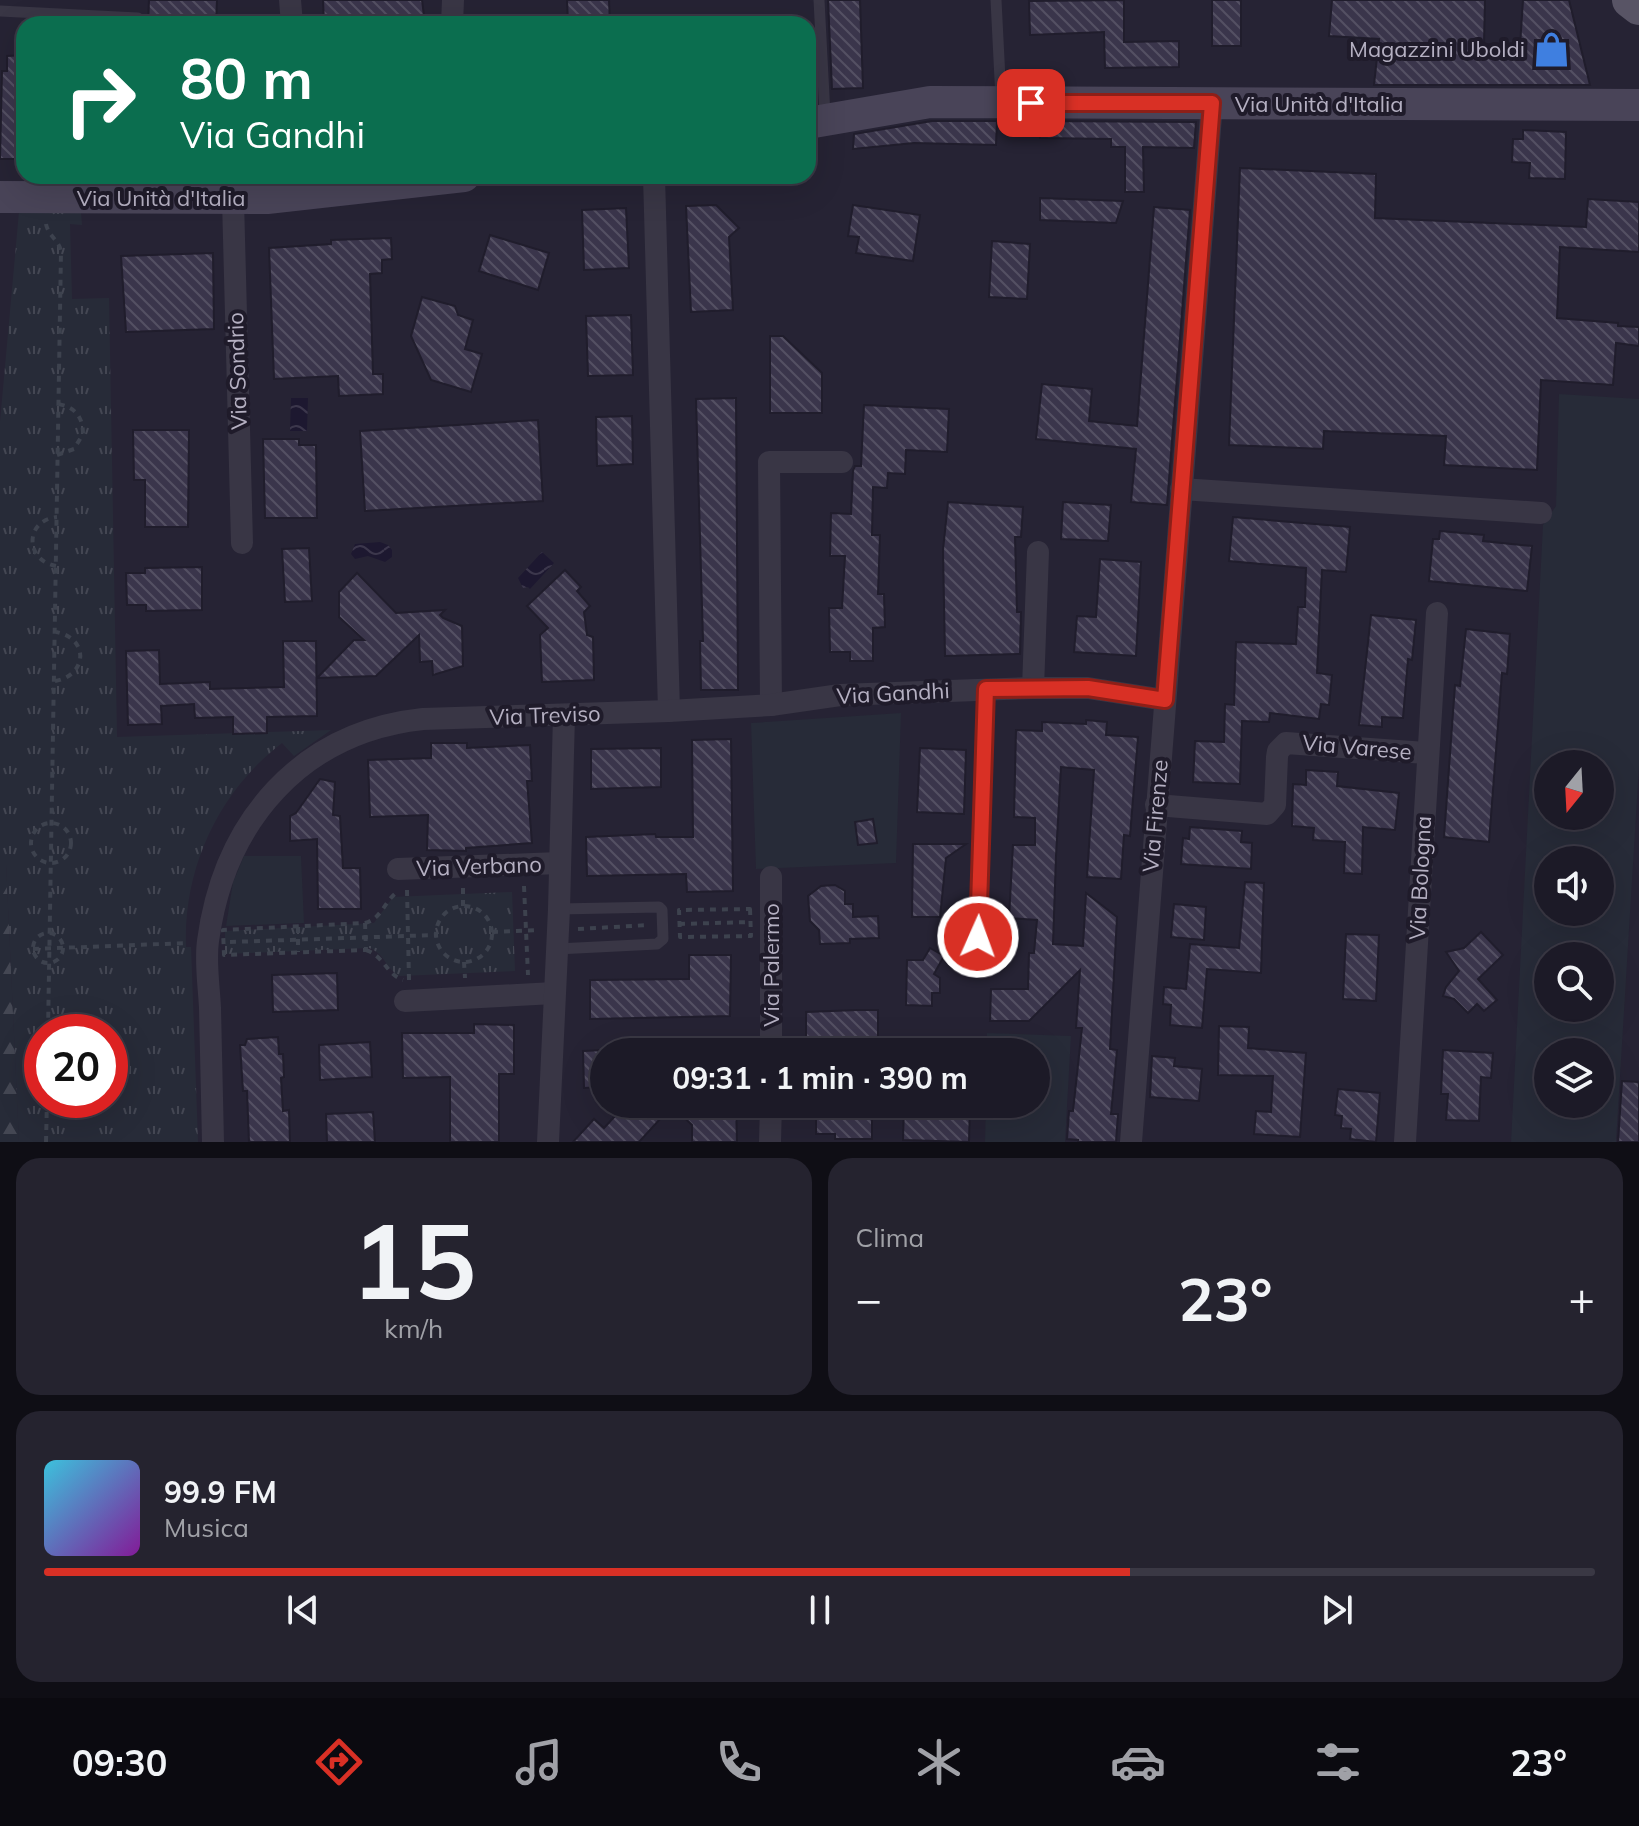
<!DOCTYPE html>
<html lang="it">
<head>
<meta charset="utf-8">
<style>
	:root { --surface:#1c1a27; --page:#25232f; --text:#f1f3f6; --muted:#a0a1a7; --line:#3a3844; --accent:#d93025 }
	body { margin:0; font-family:Mulish,sans-serif; background:var(--page); color:var(--text); height:100vh; display:flex; flex-direction:column; font-size:30px; white-space:nowrap }
	* { box-sizing:border-box; margin:0 }
	p { font-size:26px; color:var(--muted) }
	.icon { flex:none; width:44px; height:44px; fill:none; stroke:currentColor; stroke-width:2; stroke-linecap:round; stroke-linejoin:round }
	.map { position:relative; height:1142px; overflow:hidden }
	.sheet { display:flex; flex-direction:column; gap:16px; padding:16px; background:#0f0e15; flex:1 }
	.sheet>* { flex:none }
	.top-card { position:absolute; left:16px; top:16px; width:800px; height:168px; border-radius:24px; box-shadow:0 8px 32px #0002,0 0 0 2px var(--line); background:#0b6e4f; color:#fff; overflow:hidden }
	.needle { width:52px; rotate:198deg }
	.controls { position:absolute; left:1534px; top:750px; display:grid; gap:16px }
	.controls a { display:grid; place-items:center; width:80px; height:80px; border-radius:50%; background:var(--surface); box-shadow:0 8px 32px #0002,0 0 0 2px var(--line); font-size:40px }
	.speed { position:absolute; left:24px; top:1014px; display:flex; gap:16px; font-size:40px; font-weight:700; text-align:center }
	.speed>* { display:grid; place-content:center; width:104px; height:104px; border-radius:50%; background:var(--surface); box-shadow:0 8px 32px #0002,0 0 0 2px var(--line); line-height:1 }
	.speed .limit { border:12px solid #d22; background:#fff; color:#111 }
	.pin { position:absolute; display:grid; place-items:center; width:68px; height:68px; color:#fff; margin:-34px; border-radius:16px; box-shadow:0 4px 12px #0006 }
	.me { position:absolute; width:88px; margin:-44px; rotate:2deg; stroke-linejoin:round; filter:drop-shadow(0 0 6px #0008) }
	.turn { display:flex; align-items:center; gap:28px; height:168px; padding:0 32px; font-size:36px }
	.turn .icon { width:104px; height:104px; stroke-width:2.5 }
	.turn b { display:block; font-size:56px; line-height:68px }
	.big { font-size:60px; font-weight:700; line-height:1.1 }
	.sheet .card { flex:1; display:flex; flex-direction:column; justify-content:center; gap:12px; min-width:0; padding:0 28px; border-radius:24px; background:var(--page) }
	.sheet .dial { align-items:center; gap:0 }
	.dial b { font-size:104px; line-height:1 }
	.song { display:flex; align-items:center; gap:24px }
	.cover { width:96px; height:96px; border-radius:12px; background:linear-gradient(135deg,hsl(190 70% 55%),hsl(290 70% 35%)) }
	.played { height:8px; border-radius:4px; background:linear-gradient(90deg,var(--accent) 70%,var(--line) 70%) }
	.keys { display:flex; justify-content:space-around; direction:ltr }
	.heat { display:flex; justify-content:space-between; align-items:center; font-size:44px; direction:ltr }
	.sheet .tiles { flex:1; display:grid; gap:16px; grid-template-columns:1fr 1fr }
	.card:last-child { grid-column:span 2 }
	.trip { position:absolute; left:590px; top:1038px; width:460px; height:80px; border-radius:40px; background:var(--surface); box-shadow:0 8px 32px #0002,0 0 0 2px var(--line); font-weight:700; line-height:80px; text-align:center }
	.tabs { display:flex; height:128px; justify-content:space-around; align-items:center; background:#0b0a10; color:var(--muted) }
	.tabs .icon { width:56px; height:56px }
	.tabs .on { color:var(--accent) }
	.tabs b { font-size:36px; color:var(--text) }
	.map>svg:first-child { display:block }
	.grass { fill:#272b38; fill-rule:evenodd }
	.forest { fill:url(#forest-firs) }
	.park { fill:url(#park-tufts); fill-rule:evenodd }
	.water { fill:url(#water-waves) }
	.building { fill:url(#building-back-hatch); stroke:#201d2c; stroke-width:2 }
	.lines { fill:none; stroke-linecap:round; stroke-linejoin:round }
	.path { stroke:#3d424e; stroke-width:4; stroke-dasharray:6 6; stroke-linecap:butt }
	.lane { stroke:#393645; stroke-width:11 }
	.street { stroke:#393645; stroke-width:22 }
	.secondary { stroke:#494458; stroke-width:32 }
	.primary { stroke:#585465; stroke-width:36 }
	.route-casing { stroke:#8d1f18; stroke-width:20 }
	.route { stroke:#d93025; stroke-width:14 }
	.labels { text-anchor:middle; dominant-baseline:central; stroke-width:8; stroke-linejoin:round; paint-order:stroke }
	.poi-label { font-size:22px; fill:#b5b0c2; stroke:#1f1b2a; text-anchor:end }
	.street-label { font-size:22px; fill:#b5b0c2; stroke:#1f1b2a }
</style>
</head>
<body>
<div class="map">
<svg width="1639" height="1142" viewBox="0 0 1639 1142">
	<defs>
		<pattern id="forest-firs" width="22" height="20" patternUnits="userSpaceOnUse" patternTransform="scale(2)"><rect width="22" height="20" fill="#272b38"/><path d="M5 1l3.5 6h-7zM16 11l3.5 6h-7z" fill="#444753"/></pattern>
		<pattern id="park-tufts" width="24" height="20" patternUnits="userSpaceOnUse" patternTransform="scale(2)"><rect width="24" height="20" fill="#272b38"/><path d="M3 7l-1-3M5 7V3M7 7l1-3M15 17l-1-3M17 17v-4M19 17l1-3" fill="none" stroke="#444753"/></pattern>
		<pattern id="water-waves" width="16" height="10" patternUnits="userSpaceOnUse" patternTransform="scale(2)"><rect width="16" height="10" fill="#1d1830"/><path d="M0 5q4-4 8 0t8 0" fill="none" stroke="#3c374c"/></pattern>
		<pattern id="building-back-hatch" width="6" height="6" patternUnits="userSpaceOnUse" patternTransform="scale(2)"><rect width="6" height="6" fill="#3a354b"/><path d="M-1 5l2 2M0 0l6 6M5-1l2 2" fill="none" stroke="#545063"/></pattern>
	</defs>
	<rect width="100%" height="100%" fill="#262334"/>
	<!-- grass -->
	<g class="grass">
		<path d="M1559 394 1639 399V766L1616 1142H1511L1543 525 1556 506ZM1548 764H1600V816H1548ZM1548 860H1600V912H1548ZM1548 956H1600V1008H1548ZM1548 1052H1600V1104H1548Z"/>
		<path d="M901 713 896 863 756 869 751 723Z"/>
		<path d="M244 856H301L304 923 226 926 233 882Z"/>
		<path d="M987 1033 1071 1036 1065 1142H985L986 1104H1036V1052H987Z"/>
	</g>
	<!-- forest -->
	<path class="forest" d="M0 862H6L19 1142H0Z"/>
	<!-- park -->
	<g class="park">
		<path d="M19 212 81 213 82 225 70 224 72 299 109 298 117 737 331 730 294 756 282 743C219 791 183 868 186 947H191L198 1142H19L6 863 0 862V422ZM42 1032H110V1100H42Z"/>
		<path d="M512 892 515 971 400 976C386 970 385 953 369 948L225 954V931L374 923 393 897Z"/>
	</g>
	<!-- water -->
	<g class="water">
		<path d="M291 398H308L307 431H290Z"/>
		<path d="M380 542 388 545 392 550V557L385 562 368 556 355 559 351 554 355 544Z"/>
		<path d="M542 552 554 563 530 589 528 587 523 588 518 578Z"/>
	</g>
	<!-- building -->
	<g class="building">
		<path d="M149 0H217L216 24H148Z"/>
		<path d="M323 0H422L425 24H324Z"/>
		<path d="M567 0H609L610 24H568Z"/>
		<path d="M828 0H860L863 88 832 89Z"/>
		<path d="M1124 0V42L1179 41V67L1105 68 1104 32 1030 35 1029 1Z"/>
		<rect x="1212" y="0" width="29" height="46"/>
		<path d="M1332 0H1485L1484 44 1520 46 1523 0H1569L1590 85H1374L1379 39 1329 36Z"/>
		<path d="M24 55V159H0L2 71H7V56Z"/>
		<path d="M932 121H997L996 145 914 143 853 149 854 134Z"/>
		<path d="M1040 121 1196 122 1194 148 1143 147 1144 192H1125V147H1111V139L1040 138Z"/>
		<path d="M1523 130 1566 132 1565 179 1529 178 1530 163 1512 162 1513 139H1523Z"/>
		<path d="M1240 168 1376 174 1375 218 1586 227 1588 199 1639 202V252L1560 247 1557 318 1618 323V326L1639 327V346L1616 343 1613 385 1541 380 1537 470 1444 465 1446 436 1324 431 1323 449 1229 445Z"/>
		<path d="M1040 198 1123 201 1116 223 1040 220Z"/>
		<path d="M716 205 739 228 729 237 733 310 691 312 686 206Z"/>
		<path d="M853 205 920 215 913 261 856 253 859 237 848 236Z"/>
		<path d="M1154 207 1190 210 1167 505 1131 502 1136 449 1036 439 1042 384 1092 389 1089 421 1137 426Z"/>
		<path d="M626 208 629 268 584 270 582 210Z"/>
		<path d="M490 235 549 253 538 290 479 271Z"/>
		<path d="M391 238 392 259 382 260V273L370 274 373 374H383V394L339 396 338 376 274 379 269 248 331 244V240Z"/>
		<path d="M992 241 1030 244 1027 299 989 297Z"/>
		<path d="M213 253 214 329 126 332 121 256Z"/>
		<path d="M422 297 455 306 458 315 473 320 465 349 482 354 471 392 431 380 411 336Z"/>
		<path d="M631 315 633 375 588 376 586 316Z"/>
		<path d="M770 336H783L822 373V413H770Z"/>
		<path d="M736 398 738 690H701L700 641H703L696 399Z"/>
		<path d="M864 405 949 409 947 452 906 450 905 474 888 473 887 488 873 487 872 535H880L878 594H884L885 627 873 628V661H850V652H830L829 608H842L845 556H830L831 513 851 514 853 471 855 466H861Z"/>
		<path d="M632 416 633 464 597 466 596 417Z"/>
		<path d="M538 420 543 501 365 511 360 431Z"/>
		<path d="M133 430H189L188 527H145V480H134Z"/>
		<path d="M263 439H299V445H316L317 518H265Z"/>
		<path d="M948 502 1023 507 1021 537H1015L1017 612H1021L1020 654 945 656 943 550Z"/>
		<path d="M1063 502 1111 505 1108 541 1061 539Z"/>
		<path d="M1233 517 1350 527 1346 572 1322 570 1317 673 1332 675 1329 705 1321 704 1319 719 1270 713 1269 722 1242 721 1240 784 1193 782 1195 741 1224 742 1225 704 1234 705 1236 642 1296 644 1298 607H1305L1306 568 1229 561Z"/>
		<path d="M1440 531 1484 535 1483 541 1532 546 1527 591 1429 581 1433 539H1439Z"/>
		<path d="M309 548 312 601 285 602 282 549Z"/>
		<path d="M1100 559 1141 562 1136 656 1074 652 1077 616 1096 617Z"/>
		<path d="M202 567V610L146 611V605H127L126 573H145V568Z"/>
		<path d="M565 570 581 587 577 591 590 606 584 612 587 635 593 637 594 680 542 682 540 635 548 628 527 606Z"/>
		<path d="M357 573 396 613 445 610 440 615 443 618 462 626 463 666 433 675 432 661 420 662 419 635 376 676 317 678 354 640H364L339 617V592Z"/>
		<path d="M1371 615 1416 620 1412 660 1408 659 1403 718 1382 717V727L1359 725Z"/>
		<path d="M1466 629 1510 634 1507 674 1502 673 1489 842 1444 837 1455 685 1460 686Z"/>
		<path d="M283 641H316L317 716 267 717V733L233 734V717L195 718 194 704 161 706 162 724 128 725 126 651 159 650 160 684 210 682V689L284 687Z"/>
		<path d="M1086 720 1107 722 1106 735 1138 737 1130 836 1124 835 1121 879 1087 877 1094 770 1061 767 1056 856 1053 944 1083 946 1086 893 1117 917 1110 1049 1117 1050 1111 1114H1118L1116 1142H1078V1140L1067 1139 1069 1111H1073L1082 1028H1076L1080 970 1029 1021H990L991 989H1028L1029 953H1034L1037 920 1009 918 1013 845H1035V818L1014 817 1016 730 1042 731V722L1086 724Z"/>
		<path d="M731 739 733 891 687 892 686 874 587 876 586 837 655 834 656 837H693L692 740Z"/>
		<path d="M431 743H467V748L530 745 532 781H527L532 843 466 848V851L427 850 428 815 370 817 368 760 431 758Z"/>
		<path d="M661 748V787L591 789V749Z"/>
		<path d="M920 748 966 750 964 814 917 812Z"/>
		<path d="M1306 770 1338 772 1337 786 1399 793 1395 830 1363 827 1362 874 1344 873 1345 842 1313 840 1314 828 1292 826 1293 784 1306 785Z"/>
		<path d="M320 779 335 782 333 815 340 816 343 868H360L361 909H318L317 839 290 841V816L296 813Z"/>
		<path d="M873 819 877 843 858 845 855 822Z"/>
		<path d="M1190 827 1242 831 1241 842 1252 843 1251 869 1181 864 1183 838 1189 839Z"/>
		<path d="M913 844H966L946 858 940 917H912Z"/>
		<path d="M1245 882 1264 883 1261 973 1207 969 1202 1028 1170 1025 1171 1005 1163 1004 1164 987 1186 989 1190 944 1239 948Z"/>
		<path d="M835 885 845 891V904H853V917L878 916 879 938 850 939V943L820 944 819 930 810 921 808 896 821 886Z"/>
		<path d="M1174 904 1206 907 1204 940 1171 937Z"/>
		<path d="M1481 932 1503 955 1478 979 1497 1000 1484 1011 1477 1004 1468 1013 1454 999 1443 996 1446 987 1459 971 1446 952 1464 948Z"/>
		<path d="M1346 934 1379 935 1376 1001 1343 999Z"/>
		<path d="M930 948 944 956 934 974 940 978V993H932V1006L906 1005 907 960H923Z"/>
		<path d="M689 955H731L730 1016 590 1019V980L689 979Z"/>
		<path d="M337 973 338 1010 273 1012 272 975Z"/>
		<path d="M857 1010H878V1052H806V1012Z"/>
		<path d="M474 1024 514 1025V1074H499V1142H450V1077L403 1078 402 1033H474Z"/>
		<path d="M1219 1026 1249 1027 1248 1048 1306 1053 1300 1137 1254 1134 1256 1111 1271 1112 1273 1076 1218 1075Z"/>
		<path d="M278 1037 279 1054H283L284 1077 281 1078 283 1111 289 1110 290 1142H249L247 1091H243L240 1045H245L247 1039Z"/>
		<path d="M370 1042 372 1077 320 1080 319 1045Z"/>
		<path d="M604 1050V1087L584 1088 583 1051Z"/>
		<path d="M1443 1050 1493 1053 1491 1078 1481 1077 1479 1121 1446 1120 1448 1094H1441Z"/>
		<path d="M1152 1056 1175 1058 1174 1066 1202 1069 1199 1101 1150 1097Z"/>
		<path d="M1622 1081 1639 1082V1142H1618Z"/>
		<path d="M1338 1089 1380 1093 1376 1142 1350 1139 1351 1129 1341 1128 1342 1116 1335 1115Z"/>
		<path d="M626 1104H736L737 1142H692V1125L672 1106 639 1142H573L594 1119 604 1128Z"/>
		<path d="M824 1104H872V1139H835V1134H816V1110H824Z"/>
		<path d="M904 1104 970 1106 969 1142 903 1140Z"/>
		<path d="M373 1112 375 1142H327L326 1114Z"/>
	</g>
	<g class="lines">
		<!-- path -->
		<g class="path">
			<path d="M46 224C48 236 60 241 61 252L48 1032"/>
			<path d="M57 455 74 449 83 434C83 417 75 407 58 404"/>
			<path d="M56 566C24 560 25 520 57 517"/>
			<path d="M55 681C88 675 89 638 56 632"/>
			<circle cx="51" cy="843" r="20"/>
			<path d="M524 886 528 975"/>
			<path d="M463 888V906"/>
			<path d="M407 890 409 980"/>
			<circle cx="464" cy="934" r="28"/>
			<path d="M750 909 751 936 680 937 679 910Z"/>
			<path d="M365 923C382 919 385 899 399 891"/>
			<path d="M365 923 366 950 224 955 223 930Z"/>
			<path d="M679 924 750 922"/>
			<path d="M298 927V952"/>
			<path d="M578 929 649 925"/>
			<path d="M492 932 538 930"/>
			<circle cx="48" cy="948" r="15"/>
			<path d="M230 942 435 935"/>
			<path d="M33 949 188 943"/>
			<path d="M366 950C384 956 386 974 403 980"/>
			<path d="M464 962 465 978"/>
			<path d="M42 1033 30 1042 27 1056 34 1069 42 1073"/>
			<path d="M46 1142 47 1100"/>
		</g>
		<!-- lane -->
		<g class="lane">
			<path d="M819 0 825 115"/>
			<path d="M996 0 1001 99"/>
			<path d="M0 11 138 18"/>
			<path d="M557 949 657 944 663 939 662 910 659 907 559 909"/>
			<path d="M978 966 986 689"/>
		</g>
		<!-- street -->
		<g class="street">
			<path d="M290 0 292 24"/>
			<path d="M452 24 453 0"/>
			<path d="M654 176 669 711"/>
			<path d="M233 200 242 543"/>
			<path d="M1181 489 1541 513"/>
			<path d="M1033 688 1038 552"/>
			<path d="M771 705 769 462H842"/>
			<path d="M1156 805 1267 814 1275 805 1277 757 1278 751 1286 743 1426 753"/>
			<path d="M398 869 559 863"/>
			<path d="M405 1001 554 993"/>
			<path d="M771 1052V877"/>
			<path d="M213 1142C212 1097 211 1052 210 1008 209 986 205 962 208 941 224 821 301 732 423 719L669 711 771 705 840 695 1033 688H1088L1165 700"/>
			<path d="M548 1142 559 909 564 715"/>
			<path d="M770 1142 771 1104"/>
			<path d="M1131 1142 1212 103"/>
			<path d="M1405 1142 1437 613"/>
		</g>
		<!-- secondary -->
		<g class="secondary">
			<path d="M808 123 930 102 1639 105"/>
			<path d="M0 197 267 198 464 176"/>
		</g>
		<!-- primary -->
		<path class="primary" d="M1630 0 1639 7"/>
	</g>
	<g class="lines">
		<defs>
			<path id="route" d="M978 937 986 689 1088 688 1165 700 1212 103H1031"/>
		</defs>
		<!-- route casing -->
		<use href="#route" class="route-casing"/>
		<!-- route -->
		<use href="#route" class="route"/>
	</g>
	<!-- icons -->
	<defs>
		<symbol id="shop-bare" viewBox="-9 -9 18 18"><path d="M-5-2.5h2.3a2.7 3.5 0 0 1 5.4 0H5L5.5 6h-11ZM-1.5-2.5h3a1.5 2.3 0 0 0-3 0Z" fill="#3f7fe0" stroke="#1f1b2a" stroke-width="2.5" paint-order="stroke"/></symbol>
	</defs>
	<g fill-rule="evenodd">
		<use href="#shop-bare" x="1526" y="24" width="51" height="51"/>
	</g>
	<g class="labels">
		<!-- poi labels -->
		<g class="poi-label">
			<text x="1525" y="49">Magazzini Uboldi</text>
		</g>
		<!-- street labels -->
		<g class="street-label">
			<text x="1319" y="104">Via Unità d'Italia</text>
			<text x="161" y="198">Via Unità d'Italia</text>
			<text transform="translate(237 371) rotate(-92)">Via Sondrio</text>
			<text transform="translate(893 693) rotate(-3)">Via Gandhi</text>
			<text transform="translate(545 715) rotate(-2)">Via Treviso</text>
			<text transform="translate(1357 747) rotate(5)">Via Varese</text>
			<text transform="translate(1155 816) rotate(-85)">Via Firenze</text>
			<text transform="translate(479 866) rotate(-2)">Via Verbano</text>
			<text transform="translate(1420 878) rotate(-87)">Via Bologna</text>
			<text transform="translate(771 965) rotate(-90)">Via Palermo</text>
		</g>
	</g>
</svg>
<div class="controls">
<a><svg class="needle" viewBox="-14 -14 28 28"><path d="M0-13l5 13h-10z" fill="#e53935"/><path d="M0 13l5-13h-10z" fill="#a0a1a7"/></svg></a>
<a><svg class="icon" aria-label="sound" viewBox="0 0 24 24"><path d="M4 9h4l5-4v14l-5-4H4zM17 9q2 3 0 6"/></svg></a>
<a><svg class="icon" aria-label="search" viewBox="0 0 24 24"><circle cx="10" cy="10" r="6"/><path d="M15 15l6 6"/></svg></a>
<a><svg class="icon" aria-label="layers" viewBox="0 0 24 24"><path d="M12 4l9 5-9 5-9-5zM3 14l9 5 9-5"/></svg></a>
</div>
<div class="speed"><div class="limit">20</div></div>
<div class="pin" style="left:1031px;top:103px;background:#d93025"><svg class="icon" aria-label="arrive" viewBox="0 0 24 24"><path d="M6 21V4h12l-3 4 3 4H6"/></svg></div>
<svg class="me" style="left:978px;top:937px" viewBox="-20 -20 40 40"><circle r="17" fill="#d93025" stroke="#fff" stroke-width="3"/><path d="M0-11L8 9 0 5-8 9z" fill="#fff"/></svg>
<div class="trip">09:31 · 1 min · 390 m</div>
<div class="top-card">
<div class="turn"><svg class="icon" aria-label="right" viewBox="0 0 24 24"><path d="M7 20v-9h11M14 6l5 5-5 5"/></svg><div><b>80 m</b>Via Gandhi</div></div>
</div>
</div>
<section class="sheet">
<div class="tiles">
<div class="card dial"><b>15</b><p>km/h</p></div>
<div class="card"><p>Clima</p>
<div class="heat"><a>−</a><b class="big">23°</b><a>+</a></div>
</div>
<div class="card">
<div class="song"><i class="cover"></i><div><b>99.9 FM</b><p>Musica</p></div></div>
<div class="played"></div>
<div class="keys"><svg class="icon" aria-label="previous" viewBox="0 0 24 24"><path d="M18 5L8 12l10 7zM5 5v14"/></svg><svg class="icon" aria-label="pause" viewBox="0 0 24 24"><path d="M8 5v14M16 5v14"/></svg><svg class="icon" aria-label="next" viewBox="0 0 24 24"><path d="M6 5l10 7-10 7zM19 5v14"/></svg></div>
</div>
</div>
</section>
<nav class="tabs">
<b>09:30</b>
<svg class="icon on" aria-label="directions" viewBox="0 0 24 24"><path d="M12 3l9 9-9 9-9-9zM9 14v-3h6M13 9l2 2-2 2"/></svg>
<svg class="icon" aria-label="music" viewBox="0 0 24 24"><path d="M9 18V5l10-2v13"/><circle cx="6" cy="18" r="3"/><circle cx="16" cy="16" r="3"/></svg>
<svg class="icon" aria-label="phone" viewBox="0 0 24 24"><path d="M5 4h4l2 5-3 2q2 4 5 5l2-3 5 2v4C11 20 4 13 5 4z"/></svg>
<svg class="icon" aria-label="climate" viewBox="0 0 24 24"><path d="M12 3v18M4 7l16 10M4 17L20 7"/></svg>
<svg class="icon" aria-label="car" viewBox="0 0 24 24"><path d="M5 17H2v-5l4-1 3-4h7l3 4 3 1v5h-3M9 17h6M6 11h13"/><circle cx="7" cy="17" r="2"/><circle cx="17" cy="17" r="2"/></svg>
<svg class="icon" aria-label="filters" viewBox="0 0 24 24"><path d="M4 7h16M4 17h16"/><circle cx="9" cy="7" r="2"/><circle cx="15" cy="17" r="2"/></svg>
<b>23°</b>
</nav>
</body>
</html>
